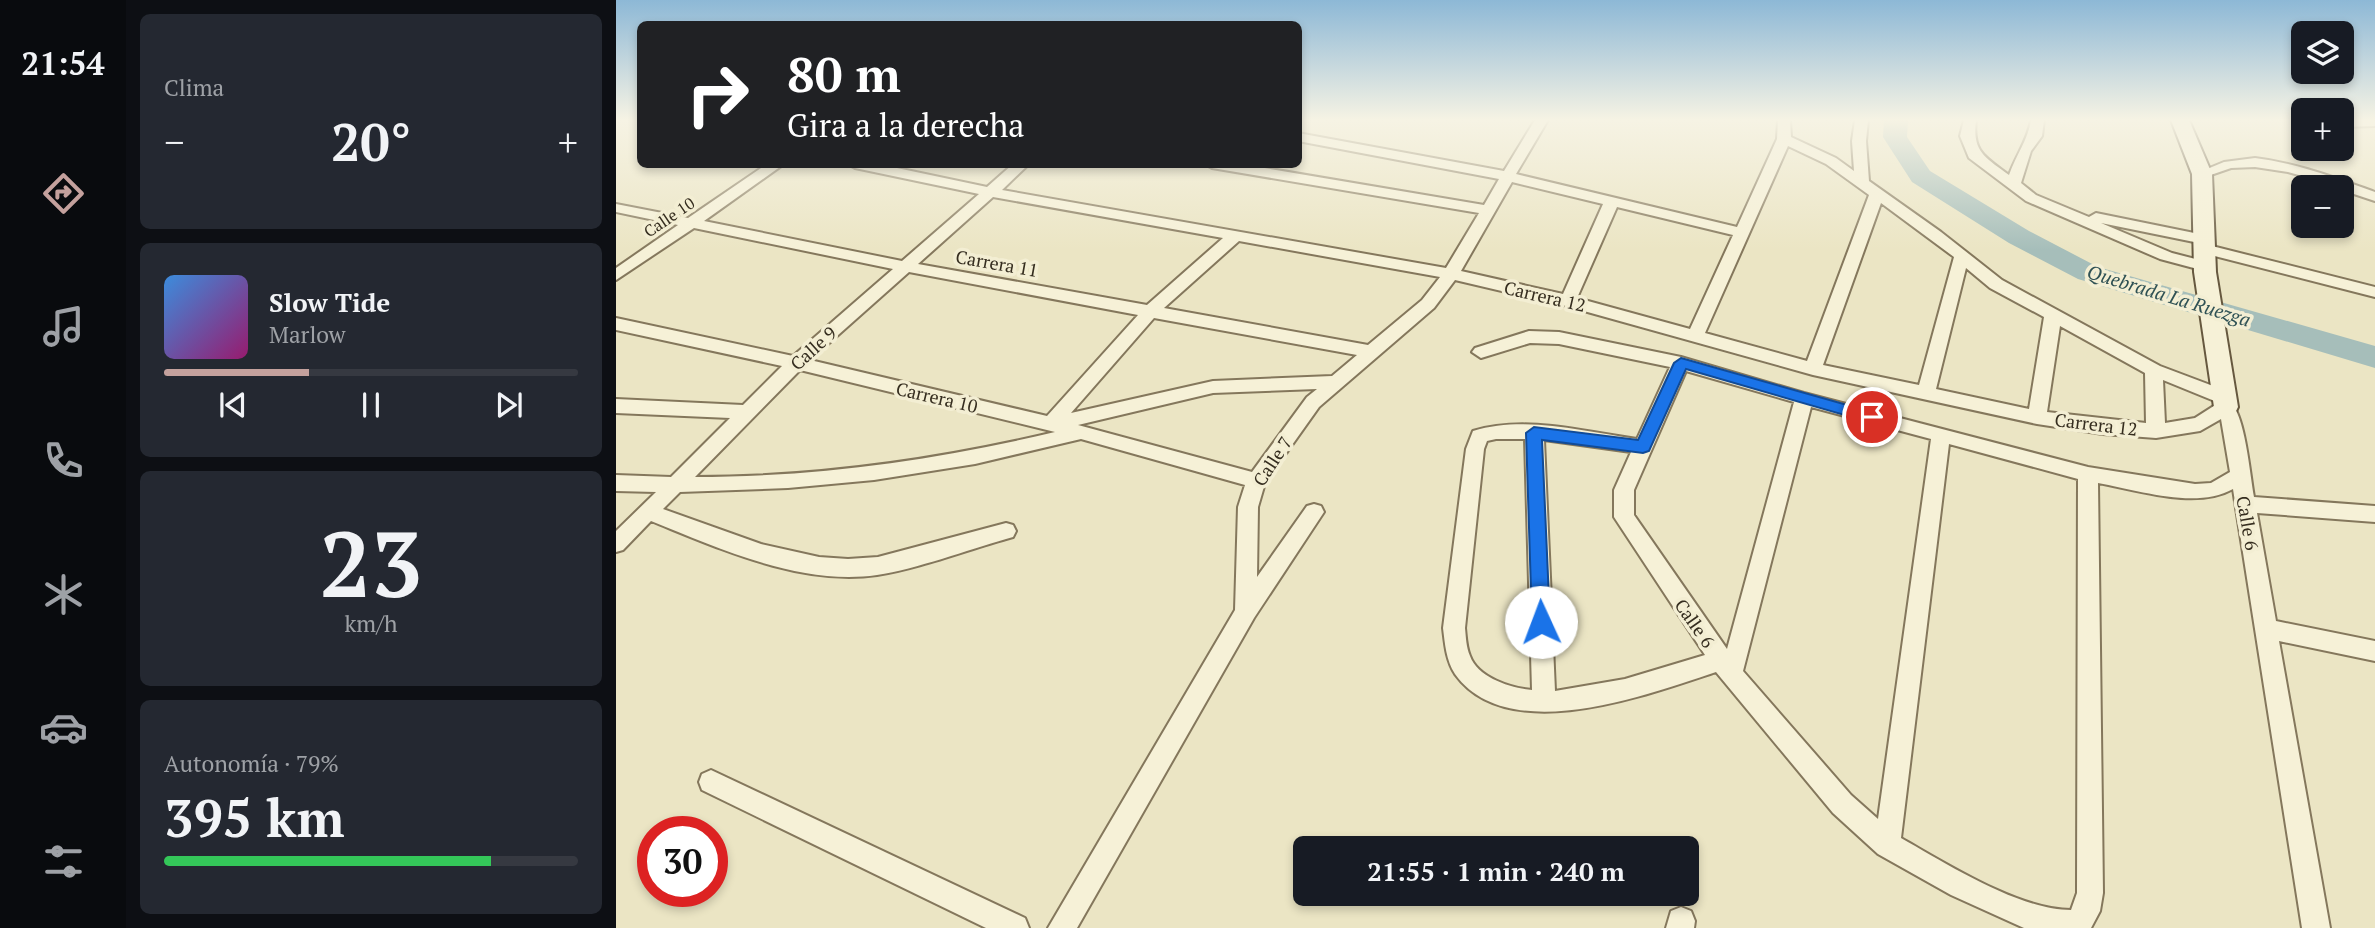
<!DOCTYPE html>
<html lang="es">
<head>
<meta charset="utf-8">
<style>
	:root { --surface:#171b24; --page:#242831; --text:#f1f3f6; --muted:#9ea1a6; --line:#363941; --accent:#c4a19d }
	body { margin:0; font-family:"PT Serif",serif; background:var(--page); color:var(--text); height:100vh; display:flex; flex-direction:column; font-size:26px; white-space:nowrap }
	* { box-sizing:border-box; margin:0 }
	p { font-size:23px; color:var(--muted) }
	.icon { flex:none; width:38px; height:38px; fill:none; stroke:currentColor; stroke-width:2; stroke-linecap:round; stroke-linejoin:round }
	.map { position:relative; flex:1; overflow:hidden }
	.side { display:flex; flex-direction:column; gap:14px; padding:14px; background:#0d0f14; width:490px }
	.side>* { flex:none }
	.banner { position:absolute; left:21px; top:21px; width:665px; height:147px; border-radius:10px; box-shadow:0 4px 10px #0003; background:#202124; color:#fff; overflow:hidden }
	.fabs { position:absolute; left:1675px; top:21px; display:grid; gap:14px }
	.fabs a { display:grid; place-items:center; width:63px; height:63px; border-radius:10px; background:var(--surface); box-shadow:0 4px 10px #0003; font-size:35px }
	.speed { position:absolute; left:21px; top:816px; display:flex; gap:14px; font-size:35px; font-weight:700; text-align:center }
	.speed>* { display:grid; place-content:center; width:91px; height:91px; border-radius:50%; background:var(--surface); box-shadow:0 4px 10px #0003; line-height:1 }
	.speed .limit { border:10px solid #d22; background:#fff; color:#111 }
	.pin { position:absolute; display:grid; place-items:center; width:60px; height:60px; color:#fff; margin:-30px; border:4px solid #fff; border-radius:50%; box-shadow:0 2px 7px #0007 }
	.me { position:absolute; width:77px; margin:-38px; rotate:358deg; stroke-linejoin:round; filter:drop-shadow(0 0 5px #0008) }
	.turn { display:flex; align-items:center; gap:24px; height:147px; padding:0 35px; font-size:32px }
	.turn .icon { width:91px; height:91px; stroke-width:2.5 }
	.turn b { display:block; font-size:49px; line-height:60px }
	.big { font-size:52px; font-weight:700; line-height:1.1 }
	.side .tile { flex:1; display:flex; flex-direction:column; justify-content:center; gap:10px; min-width:0; padding:0 24px; border-radius:10px; background:var(--page) }
	.side .dial { align-items:center; gap:0 }
	.dial b { font-size:91px; line-height:1 }
	.song { display:flex; align-items:center; gap:21px }
	.cover { width:84px; height:84px; border-radius:10px; background:linear-gradient(135deg,hsl(210 70% 55%),hsl(320 70% 35%)) }
	.played { height:7px; border-radius:4px; background:linear-gradient(90deg,var(--accent) 35%,var(--line) 35%) }
	.keys { display:flex; justify-content:space-around; direction:ltr }
	.heat { display:flex; justify-content:space-between; align-items:center; font-size:38px; direction:ltr }
	.charge { height:10px; border-radius:5px; background:linear-gradient(90deg,#34c759 79%,var(--line) 0) }
	.trip { position:absolute; left:677px; top:836px; width:406px; height:70px; border-radius:10px; background:var(--surface); box-shadow:0 4px 10px #0003; font-weight:700; line-height:70px; text-align:center }
	main { display:flex; flex:1; min-height:0 }
	.menu { display:flex; flex-direction:column; width:126px; justify-content:space-around; align-items:center; background:#090b0e; color:var(--muted) }
	.menu .icon { width:49px; height:49px }
	.menu .selected { color:var(--accent) }
	.menu b { font-size:32px; color:var(--text) }
	.map>svg:first-child { display:block }
	.lines { fill:none; stroke-linecap:round; stroke-linejoin:round }
	.river { fill:#a6beba; fill-rule:evenodd }
	.street-casing { stroke:#84775c; stroke-width:4 }
	.secondary-casing { stroke:#66583f; stroke-width:4 }
	.street { fill:#f6f1d7; fill-rule:evenodd }
	.secondary { fill:#f6f1d7; fill-rule:evenodd }
	.route { fill:#1a73e8; stroke:#114b97; stroke-width:2 }
	.labels { text-anchor:middle; dominant-baseline:central; stroke-width:7; stroke-linejoin:round; paint-order:stroke }
	.far-street-label { font-size:16px; fill:#352d1f; stroke:#f3eed3 }
	.street-label { font-size:18px; fill:#352d1f; stroke:#f3eed3 }
	.water-label { font-size:19px; font-style:italic; fill:#2f5154; stroke:#f3eed3 }
</style>
</head>
<body>
<main>
<nav class="menu">
<b>21:54</b>
<svg class="icon selected" aria-label="directions" viewBox="0 0 24 24"><path d="M12 3l9 9-9 9-9-9zM9 14v-3h6M13 9l2 2-2 2"/></svg>
<svg class="icon" aria-label="music" viewBox="0 0 24 24"><path d="M9 18V5l10-2v13"/><circle cx="6" cy="18" r="3"/><circle cx="16" cy="16" r="3"/></svg>
<svg class="icon" aria-label="phone" viewBox="0 0 24 24"><path d="M5 4h4l2 5-3 2q2 4 5 5l2-3 5 2v4C11 20 4 13 5 4z"/></svg>
<svg class="icon" aria-label="climate" viewBox="0 0 24 24"><path d="M12 3v18M4 7l16 10M4 17L20 7"/></svg>
<svg class="icon" aria-label="car" viewBox="0 0 24 24"><path d="M5 17H2v-5l4-1 3-4h7l3 4 3 1v5h-3M9 17h6M6 11h13"/><circle cx="7" cy="17" r="2"/><circle cx="17" cy="17" r="2"/></svg>
<svg class="icon" aria-label="filters" viewBox="0 0 24 24"><path d="M4 7h16M4 17h16"/><circle cx="9" cy="7" r="2"/><circle cx="15" cy="17" r="2"/></svg>
</nav>
<section class="side">
<div class="tile"><p>Clima</p>
<div class="heat"><a>−</a><b class="big">20°</b><a>+</a></div>
</div>
<div class="tile">
<div class="song"><i class="cover"></i><div><b>Slow Tide</b><p>Marlow</p></div></div>
<div class="played"></div>
<div class="keys"><svg class="icon" aria-label="previous" viewBox="0 0 24 24"><path d="M18 5L8 12l10 7zM5 5v14"/></svg><svg class="icon" aria-label="pause" viewBox="0 0 24 24"><path d="M8 5v14M16 5v14"/></svg><svg class="icon" aria-label="next" viewBox="0 0 24 24"><path d="M6 5l10 7-10 7zM19 5v14"/></svg></div>
</div>
<div class="tile dial"><b>23</b><p>km/h</p></div>
<div class="tile"><p>Autonomía · 79%</p><b class="big">395 km</b><div class="charge"></div></div>
</section>
<div class="map">
<svg width="1759" height="928" viewBox="0 0 1759 928">
	<rect width="100%" height="100%" fill="#ebe5c4"/>
	<g class="lines">
		<!-- river -->
		<path class="river" d="M1268 120H1292L1291 137 1314 171 1413 231 1482 267 1759 346V368L1462 279 1393 243 1296 182 1267 137Z"/>
		<defs>
			<g id="street">
				<path d="M919 120H932L900 174 1121 227 1161 139 1162 120H1174L1175 137 1220 158 1238 171 1236 141 1239 120H1252L1250 141 1253 181 1325 232 1386 280 1544 366 1613 392 1616 397 1613 401C1629 412 1634 476 1638 497L1759 506V522L1641 513 1660 621 1759 641V661L1663 641 1714 928H1686L1617 489C1580 510 1522 490 1482 483L1487 893 1484 911 1475 928H1408L1335 895 1262 854 1217 813 1100 672C1033 694 892 748 839 674 830 660 829 644 827 628L850 449 857 431C910 415 969 432 1021 439L1054 367 943 344 914 343 865 358 856 352 859 348 913 331 943 332 1065 357 1188 393 1472 467 1579 484 1595 483 1614 472 1605 419 1584 431 1540 438 1487 434 1421 424 1197 375 950 306 839 280 818 308 703 407 649 483 642 507 641 577 691 506 698 504 705 506 708 512 638 618 461 928H432L619 610 622 507 629 485 465 439 359 464 258 480 172 488 64 492 47 509 145 544 203 557 232 559 262 557 390 523 397 525 400 531 397 537 390 539C351 550 301 569 261 575 185 586 105 549 35 521L7 550 0 552V531L40 492 0 491V475L55 477 114 418 0 413V399L127 405 166 366 0 330V318L177 356 277 269 78 228 0 280V268L62 225 0 212V204L72 218 151 164H168L88 221 286 261 363 194 239 168 232 164H262L371 187 397 164H413L386 190 830 268 863 213 596 168 589 164H625L868 205 883 179 682 141V133L888 171ZM1172 146 1210 164 1253 195 1191 361 1089 333ZM896 182 987 204 947 294 845 271ZM377 197 607 238 531 305 302 264ZM1265 203 1338 257 1303 385 1207 365ZM1001 207 1117 235 1074 329 961 298ZM623 241 824 277 806 300 752 345 548 308ZM1350 268 1374 288 1428 317 1413 409 1320 389ZM293 272 522 315 431 416 194 360ZM538 318 741 355 716 376 597 381 455 413ZM1444 326 1529 373 1530 423 1431 412ZM184 370 435 431 439 432C321 460 200 477 79 477ZM1070 371 1178 402 1111 649 1018 515V490ZM1547 380 1601 402H1604L1579 418 1549 423ZM701 389 691 397 636 472 462 425 597 393ZM1195 407 1315 439 1262 819 1235 795 1127 671ZM880 439H909L916 690C895 688 862 678 854 656 850 647 850 637 849 628L868 449 871 441ZM928 440 1015 452 998 490V517L1089 655 1009 679 939 691ZM1333 444 1462 479 1461 893 1455 910C1403 910 1331 864 1285 838Z"/>
				<path d="M1348 120H1360C1356 152 1369 157 1393 175 1400 155 1412 140 1415 120H1428L1426 136 1415 151 1405 183 1420 195 1473 217 1480 213 1593 236 1596 239 1593 242 1588 244 1485 223 1556 253 1595 263 1597 266 1589 271 1544 259 1410 201 1353 158 1344 136Z"/>
				<path d="M1726 120H1759V126L1726 127Z"/>
				<path d="M1639 158C1681 163 1719 178 1759 192V201L1726 190V187L1672 172 1639 167 1615 168 1586 178 1579 174 1608 162Z"/>
				<path d="M1588 244 1759 287V297L1583 252 1580 249Z"/>
				<path d="M95 770 409 918 413 928H370L86 790 83 782 86 774Z"/>
				<path d="M1065 907 1075 911 1079 921 1078 928H1050L1055 911Z"/>
			</g>
			<path id="secondary" d="M1555 120H1573L1596 174 1600 272 1622 407 1619 413 1610 416 1601 413 1598 407 1578 272 1576 174Z"/>
		</defs>
		<!-- street casing -->
		<use href="#street" class="street-casing"/>
		<!-- secondary casing -->
		<use href="#secondary" class="secondary-casing"/>
		<!-- street -->
		<use href="#street" class="street"/>
		<!-- secondary -->
		<use href="#secondary" class="secondary"/>
	</g>
	<!-- sky -->
	<linearGradient id="sky" x2="0" y2="1"><stop stop-color="#8db8d6"/><stop offset="0.48" stop-color="#f6f3e4"/><stop offset="1" stop-color="#f6f3e4" stop-opacity="0"/></linearGradient>
	<rect width="1759" height="250" fill="url(#sky)"/>
	<!-- route -->
	<path class="route" d="M1065 358 1256 412 1264 417 1256 423 1070 369 1033 451 1027 453 926 440 934 622 931 627 925 630 918 627 916 622 910 433 918 427 1022 440 1058 363Z"/>
	<g class="labels">
		<!-- far-street labels -->
		<g class="far-street-label">
			<text transform="translate(53 217) rotate(-34)">Calle 10</text>
		</g>
		<!-- street labels -->
		<g class="street-label">
			<text transform="translate(381 263) rotate(10)">Carrera 11</text>
			<text transform="translate(929 296) rotate(13)">Carrera 12</text>
			<text transform="translate(197 348) rotate(-42)">Calle 9</text>
			<text transform="translate(321 397) rotate(13)">Carrera 10</text>
			<text transform="translate(1480 424) rotate(7)">Carrera 12</text>
			<text transform="translate(656 461) rotate(-57)">Calle 7</text>
			<text transform="translate(1632 523) rotate(80)">Calle 6</text>
			<text transform="translate(1079 623) rotate(55)">Calle 6</text>
		</g>
		<!-- water labels -->
		<g class="water-label">
			<text transform="translate(1553 295) rotate(17)">Quebrada La Ruezga</text>
		</g>
	</g>
</svg>
<div class="fabs">
<a><svg class="icon" aria-label="layers" viewBox="0 0 24 24"><path d="M12 4l9 5-9 5-9-5zM3 14l9 5 9-5"/></svg></a>
<a>+</a>
<a>−</a>
</div>
<div class="speed"><div class="limit">30</div></div>
<div class="pin" style="left:1256px;top:417px;background:#d93025"><svg class="icon" aria-label="arrive" viewBox="0 0 24 24"><path d="M6 21V4h12l-3 4 3 4H6"/></svg></div>
<svg class="me" style="left:925px;top:622px" viewBox="-20 -20 40 40"><circle r="19" fill="#fff"/><path d="M0-13L10 11 0 6-10 11z" fill="#1a73e8"/></svg>
<div class="trip">21:55 · 1 min · 240 m</div>
<div class="banner">
<div class="turn"><svg class="icon" aria-label="right" viewBox="0 0 24 24"><path d="M7 20v-9h11M14 6l5 5-5 5"/></svg><div><b>80 m</b>Gira a la derecha</div></div>
</div>
</div>
</main>
</body>
</html>
